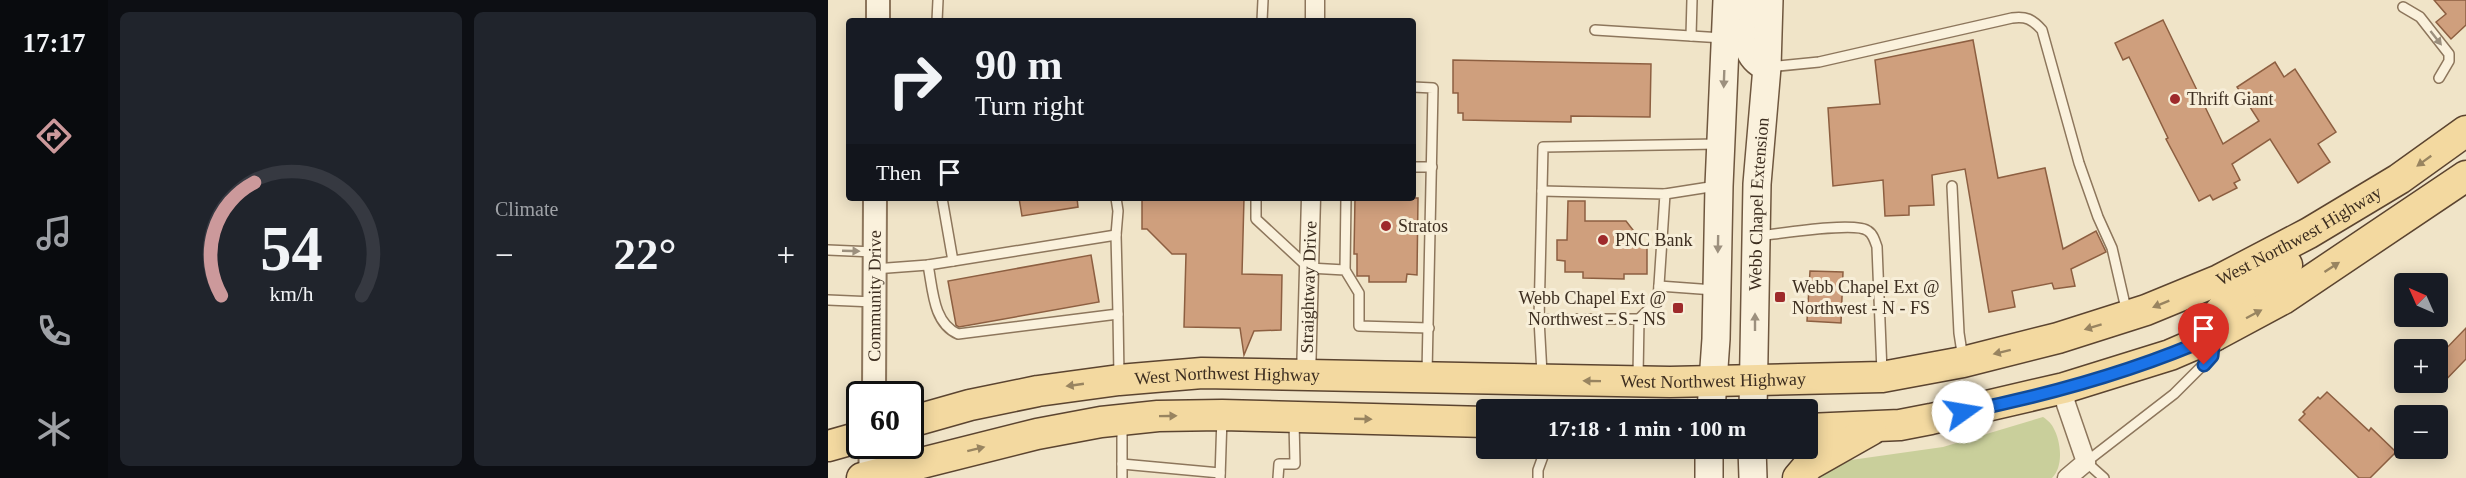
<!DOCTYPE html>
<html lang="en">
<head>
<meta charset="utf-8">
<style>
	:root { --surface:#171b24; --page:#20242c; --text:#f1f3f6; --muted:#9ea1a6; --line:#363941; --accent:#cc999b }
	body { margin:0; font-family:Georgia,serif; background:var(--page); color:var(--text); height:100vh; display:flex; flex-direction:column; font-size:22px; white-space:nowrap }
	* { box-sizing:border-box; margin:0 }
	p { font-size:20px; color:var(--muted) }
	.icon { flex:none; width:33px; height:33px; fill:none; stroke:currentColor; stroke-width:2; stroke-linecap:round; stroke-linejoin:round }
	.map { position:relative; flex:1; overflow:hidden }
	.details { display:flex; flex-direction:column; gap:12px; padding:12px; background:#0d0f14; width:720px }
	.details>* { flex:none }
	.banner { position:absolute; left:18px; top:18px; width:570px; height:183px; border-radius:6px; box-shadow:0 3px 15px #0003; background:#171b24; color:var(--text); overflow:hidden }
	.needle { width:39px; rotate:315deg }
	.tools { position:absolute; left:1566px; top:273px; display:grid; gap:12px }
	.tools a { display:grid; place-items:center; width:54px; height:54px; border-radius:6px; background:var(--surface); box-shadow:0 3px 15px #0003; font-size:30px }
	.speed { position:absolute; left:18px; top:381px; display:flex; gap:12px; font-size:30px; font-weight:700; text-align:center }
	.speed>* { display:grid; place-content:center; width:78px; height:78px; border-radius:50%; background:var(--surface); box-shadow:0 3px 15px #0003; line-height:1 }
	.speed .limit { border:3px solid #111; border-radius:9px; background:#fff; color:#111 }
	.pin { position:absolute; display:grid; place-items:center; width:51px; height:51px; color:#fff; margin:-62px -26px; border-radius:50% 50% 50% 0; rotate:-45deg; box-shadow:0 0 6px #0007 }
	.pin .icon { rotate:45deg }
	.me { position:absolute; width:66px; margin:-33px; rotate:77deg; stroke-linejoin:round; filter:drop-shadow(0 0 4px #0008) }
	.turn { display:flex; align-items:center; gap:21px; height:126px; padding:0 30px; font-size:27px }
	.turn .icon { width:78px; height:78px; stroke-width:2.5 }
	.turn b { display:block; font-size:42px; line-height:51px }
	.then { display:flex; align-items:center; height:57px; padding:0 30px; background:#0003; gap:12px; font-size:22px }
	.big { font-size:45px; font-weight:700; line-height:1.1 }
	.details .tile { flex:1; display:flex; flex-direction:column; justify-content:center; gap:9px; min-width:0; padding:0 21px; border-radius:9px; background:var(--page) }
	.details .dial { align-items:center; gap:0 }
	.dial svg { height:156px; overflow:visible; fill:none; stroke:var(--line); stroke-width:7; stroke-linecap:round; text-anchor:middle }
	.dial text { fill:var(--text); stroke:none }
	.heat { display:flex; justify-content:space-between; align-items:center; font-size:33px; direction:ltr }
	.details .tiles { flex:1; display:grid; gap:12px; grid-template-columns:repeat(2,1fr) }
	.trip { position:absolute; left:648px; top:399px; width:342px; height:60px; border-radius:6px; background:var(--surface); box-shadow:0 3px 15px #0003; font-weight:700; line-height:60px; text-align:center }
	main { display:flex; flex:1; min-height:0 }
	.tab-bar { display:flex; flex-direction:column; width:108px; justify-content:space-around; align-items:center; background:#090b0e; color:var(--muted) }
	.tab-bar .icon { width:42px; height:42px }
	.tab-bar .on { color:var(--accent) }
	.tab-bar b { font-size:27px; color:var(--text) }
	.map>svg:first-child { display:block }
	.green { fill:#c9cf9b }
	.building { fill:#cf9f7d; stroke:#8d5f41; stroke-width:1.5 }
	.lines { fill:none; stroke-linecap:round; stroke-linejoin:round }
	.service-casing { stroke:#8d765c; stroke-width:12 }
	.minor-casing { stroke:#8d765c; stroke-width:21 }
	.tertiary-casing { stroke:#8d765c; stroke-width:26 }
	.secondary-casing { stroke:#6f573f; stroke-width:30 }
	.primary-casing { stroke:#5b4430; stroke-width:33 }
	.service { stroke:#faf1dc; stroke-width:9 }
	.minor { stroke:#faf1dc; stroke-width:18 }
	.tertiary { stroke:#faf1dc; stroke-width:22 }
	.secondary { stroke:#faf1dc; stroke-width:27 }
	.primary { stroke:#f3d9a0; stroke-width:30 }
	.oneway { fill:#9c907e }
	.oneway2 { fill:#988460 }
	.route-casing { stroke:#114b97; stroke-width:15 }
	.route { stroke:#1a73e8; stroke-width:10 }
	.poi-dot { fill:#9e2a2b; stroke:#f7eed8; stroke-width:2 }
	.labels { text-anchor:middle; dominant-baseline:central; stroke-width:6; stroke-linejoin:round; paint-order:stroke }
	.poi-label { font-size:18px; fill:#3d2e20; stroke:#f7eed8; text-anchor:start }
	.street-label { font-size:18px; fill:#3d2e20; stroke:#f7eed8 }
</style>
</head>
<body>
<main>
<nav class="tab-bar">
<b>17:17</b>
<svg class="icon on" aria-label="directions" viewBox="0 0 24 24"><path d="M12 3l9 9-9 9-9-9zM9 14v-3h6M13 9l2 2-2 2"/></svg>
<svg class="icon" aria-label="music" viewBox="0 0 24 24"><path d="M9 18V5l10-2v13"/><circle cx="6" cy="18" r="3"/><circle cx="16" cy="16" r="3"/></svg>
<svg class="icon" aria-label="phone" viewBox="0 0 24 24"><path d="M5 4h4l2 5-3 2q2 4 5 5l2-3 5 2v4C11 20 4 13 5 4z"/></svg>
<svg class="icon" aria-label="climate" viewBox="0 0 24 24"><path d="M12 3v18M4 7l16 10M4 17L20 7"/></svg>
</nav>
<section class="details">
<div class="tiles">
<div class="tile dial"><svg viewBox="0 0 100 80">
<path d="M14 69A42 42 0 1 1 86 69"/>
<path d="M14 69A42 42 0 0 1 31 11" stroke="#cc999b"/>
<text x="50" y="56" font-size="32" font-weight="700">54</text>
<text x="50" y="72" font-size="11">km/h</text>
</svg></div>
<div class="tile"><p>Climate</p>
<div class="heat"><a>−</a><b class="big">22°</b><a>+</a></div>
</div>
</div>
</section>
<div class="map">
<svg width="1638" height="478" viewBox="0 0 1638 478">
	<rect width="100%" height="100%" fill="#f0e4c8"/>
	<!-- green -->
	<path class="green" d="M1215 417C1218 419 1223 423 1225 427 1233 441 1236 466 1224 478H991L994 474 1023 460 1115 447Z"/>
	<!-- building -->
	<g class="building">
		<path d="M1606 0H1638V25L1623 39 1608 22 1618 14Z"/>
		<path d="M1335 20 1395 144 1431 121 1409 87 1447 62 1456 77 1467 69 1508 132 1490 144 1502 162 1470 183 1442 139 1404 164 1412 180 1406 183 1409 188 1385 200 1382 195 1371 201 1338 139 1340 138 1301 57 1295 60 1287 43Z"/>
		<path d="M1145 40 1170 178 1217 168 1235 249 1268 231 1278 252 1243 269 1247 286 1226 289 1224 283 1184 291 1187 307 1161 312 1137 169 1104 175 1106 205 1081 206V215L1057 216 1055 180 1005 186 1000 108 1052 104 1047 60Z"/>
		<path d="M625 60 823 64 822 117 743 116V122L635 120V113H630V93H625Z"/>
		<path d="M191 198H249L250 207 194 216Z"/>
		<path d="M314 198H416L414 274 454 275 453 330 426 331 416 355 412 328 356 327 358 254H344L319 229H314Z"/>
		<path d="M527 198H590L589 275 579 274 578 282H541V276H529V254H526Z"/>
		<path d="M740 201H757V221H798L819 248V274H796V279L755 278V272H737V261L729 260V240H739Z"/>
		<path d="M263 255 271 302 131 327 128 325 120 281Z"/>
		<path d="M982 271 1015 272 1013 323 979 321Z"/>
		<path d="M1638 328V359L1610 388V357Z"/>
		<path d="M1499 392 1541 431 1543 428 1568 452 1542 478H1531L1471 420 1477 414 1475 412 1490 397 1492 399Z"/>
	</g>
	<g class="lines">
		<defs>
			<g id="service">
				<path d="M1575 7 1592 17 1621 54V61L1611 78"/>
				<path d="M109 21 110 0"/>
				<path d="M434 21 435 0"/>
				<path d="M767 30 895 38"/>
				<path d="M863 36 864 0"/>
				<path d="M941 67 991 62 1184 18C1198 16 1204 19 1214 30L1251 163 1270 217 1284 248 1299 313"/>
				<path d="M585 87 605 88 599 373"/>
				<path d="M585 167H604"/>
				<path d="M1124 186 1131 333 1135 359"/>
				<path d="M714 191 837 194 830 300 811 319 810 376"/>
				<path d="M837 194 888 186"/>
				<path d="M114 198 125 261"/>
				<path d="M428 198V219L481 268 517 270 531 293V326L601 328"/>
				<path d="M930 236C949 234 1028 221 1040 231 1045 234 1047 241 1049 247L1054 372"/>
				<path d="M0 250 46 252"/>
				<path d="M100 265C105 290 105 323 130 334L290 314 288 235 290 211 288 198"/>
				<path d="M46 269 100 265 288 235"/>
				<path d="M517 270 518 198"/>
				<path d="M831 286 886 290"/>
				<path d="M0 300 46 302"/>
				<path d="M290 314 291 377"/>
				<path d="M711 319H811"/>
				<path d="M714 374 711 319 715 147 890 144"/>
				<path d="M294 422V478"/>
				<path d="M294 464 392 473"/>
				<path d="M392 478 394 417"/>
				<path d="M450 478 451 464H467L466 422"/>
				<path d="M710 478V470L718 448"/>
				<path d="M1276 478 1258 462 1346 394 1384 356 1386 341"/>
			</g>
			<g id="minor">
				<path d="M487 21V0"/>
				<path id="s1" d="M478 377 483 198"/>
				<path d="M1236 388 1238 404 1258 462 1239 478"/>
			</g>
			<g id="tertiary">
				<path d="M50 21V0"/>
				<path id="s2" d="M46 394 47 198"/>
				<path d="M42 478 43 446"/>
			</g>
			<g id="secondary">
				<path d="M919 0C921 24 910 55 939 67"/>
				<path d="M883 410 888 339 891 186 899 0"/>
				<path id="s3" d="M925 410 929 184 939 67 941 0"/>
				<path d="M881 448V478"/>
				<path d="M924 448 925 478"/>
			</g>
			<g id="primary">
				<path d="M1386 336 1390 314 1401 301 1459 265"/>
				<path id="s4" d="M82 422 142 405 210 391 291 380 374 373 842 382 1054 377 1135 362 1230 338 1318 310 1391 280 1481 233 1571 179 1638 131"/>
				<path d="M980 429 1072 425 1103 419 1236 388 1342 355 1386 336 1455 299 1638 176"/>
				<path d="M0 446 32 437"/>
				<path d="M34 478 209 434 273 422 330 416 394 415 658 422"/>
				<path d="M970 478 981 465 1043 430"/>
			</g>
		</defs>
		<!-- service casing -->
		<use href="#service" class="service-casing"/>
		<!-- minor casing -->
		<use href="#minor" class="minor-casing"/>
		<!-- tertiary casing -->
		<use href="#tertiary" class="tertiary-casing"/>
		<!-- secondary casing -->
		<use href="#secondary" class="secondary-casing"/>
		<!-- primary casing -->
		<use href="#primary" class="primary-casing"/>
		<!-- service -->
		<use href="#service" class="service"/>
		<!-- minor -->
		<use href="#minor" class="minor"/>
		<!-- tertiary -->
		<use href="#tertiary" class="tertiary"/>
		<!-- secondary -->
		<use href="#secondary" class="secondary"/>
		<!-- primary -->
		<use href="#primary" class="primary"/>
	</g>
	<!-- one-way arrows -->
	<defs><path id="oneway-solid" d="M-6-.8H1V-3.2L6.5 0L1 3.2V.8H-6Z" transform="scale(1.5)"/></defs>
	<g class="oneway">
		<use href="#oneway-solid" transform="translate(1608 38) rotate(52)"/>
		<use href="#oneway-solid" transform="translate(896 79) rotate(92)"/>
		<use href="#oneway-solid" transform="translate(890 244) rotate(91)"/>
		<use href="#oneway-solid" transform="translate(23 251) rotate(2)"/>
		<use href="#oneway-solid" transform="translate(927 322) rotate(-90)"/>
	</g>
	<g class="oneway2">
		<use href="#oneway-solid" transform="translate(1596 161) rotate(144)"/>
		<use href="#oneway-solid" transform="translate(1504 267) rotate(-33)"/>
		<use href="#oneway-solid" transform="translate(1333 304) rotate(158)"/>
		<use href="#oneway-solid" transform="translate(1426 314) rotate(-28)"/>
		<use href="#oneway-solid" transform="translate(1265 327) rotate(163)"/>
		<use href="#oneway-solid" transform="translate(1174 352) rotate(166)"/>
		<use href="#oneway-solid" transform="translate(764 381) rotate(-179)"/>
		<use href="#oneway-solid" transform="translate(247 385) rotate(172)"/>
		<use href="#oneway-solid" transform="translate(340 416) rotate(-1)"/>
		<use href="#oneway-solid" transform="translate(535 419) rotate(2)"/>
		<use href="#oneway-solid" transform="translate(148 449) rotate(-14)"/>
	</g>
	<g class="lines">
		<defs>
			<path id="route" d="M1135 412C1220 395 1307 371 1386 336L1384 356 1376 365"/>
		</defs>
		<!-- route casing -->
		<use href="#route" class="route-casing"/>
		<!-- route -->
		<use href="#route" class="route"/>
	</g>
	<!-- markers -->
	<g class="poi-dot">
		<circle cx="1347" cy="99" r="6"/>
		<circle cx="558" cy="226" r="6"/>
		<circle cx="775" cy="240" r="6"/>
		<rect x="946" y="291" width="12" height="12" rx="3"/>
		<rect x="844" y="302" width="12" height="12" rx="3"/>
	</g>
	<g class="labels">
		<!-- poi labels -->
		<g class="poi-label">
			<text x="1359" y="99">Thrift Giant</text>
			<text x="570" y="226">Stratos</text>
			<text x="787" y="240">PNC Bank</text>
			<text x="964" y="287">Webb Chapel Ext @<tspan x="964" dy="21">Northwest - N - FS</tspan></text>
			<text x="838" y="298" text-anchor="end">Webb Chapel Ext @<tspan x="838" dy="21">Northwest - S - NS</tspan></text>
		</g>
		<!-- street labels -->
		<g class="street-label">
			<text stroke="none"><textPath href="#s3" startOffset="206">Webb Chapel Extension</textPath></text>
			<text stroke="none"><textPath href="#s4" startOffset="1420">West Northwest Highway</textPath></text>
			<text stroke="none"><textPath href="#s1" startOffset="90">Straightway Drive</textPath></text>
			<text stroke="none"><textPath href="#s2" startOffset="98">Community Drive</textPath></text>
			<text stroke="none"><textPath href="#s4" startOffset="322">West Northwest Highway</textPath></text>
			<text stroke="none"><textPath href="#s4" startOffset="808">West Northwest Highway</textPath></text>
		</g>
	</g>
</svg>
<div class="tools">
<a><svg class="needle" viewBox="-14 -14 28 28"><path d="M0-13l5 13h-10z" fill="#e53935"/><path d="M0 13l5-13h-10z" fill="#9ea1a6"/></svg></a>
<a>+</a>
<a>−</a>
</div>
<div class="speed"><div class="limit">60</div></div>
<div class="pin" style="left:1376px;top:365px;background:#d93025"><svg class="icon" aria-label="arrive" viewBox="0 0 24 24"><path d="M6 21V4h12l-3 4 3 4H6"/></svg></div>
<svg class="me" style="left:1135px;top:412px" viewBox="-20 -20 40 40"><circle r="19" fill="#fff"/><path d="M0-13L10 11 0 6-10 11z" fill="#1a73e8"/></svg>
<div class="trip">17:18 · 1 min · 100 m</div>
<div class="banner">
<div class="turn"><svg class="icon" aria-label="right" viewBox="0 0 24 24"><path d="M7 20v-9h11M14 6l5 5-5 5"/></svg><div><b>90 m</b>Turn right</div></div>
<div class="then">Then<svg class="icon" aria-label="arrive" viewBox="0 0 24 24"><path d="M6 21V4h12l-3 4 3 4H6"/></svg></div>
</div>
</div>
</main>
</body>
</html>
